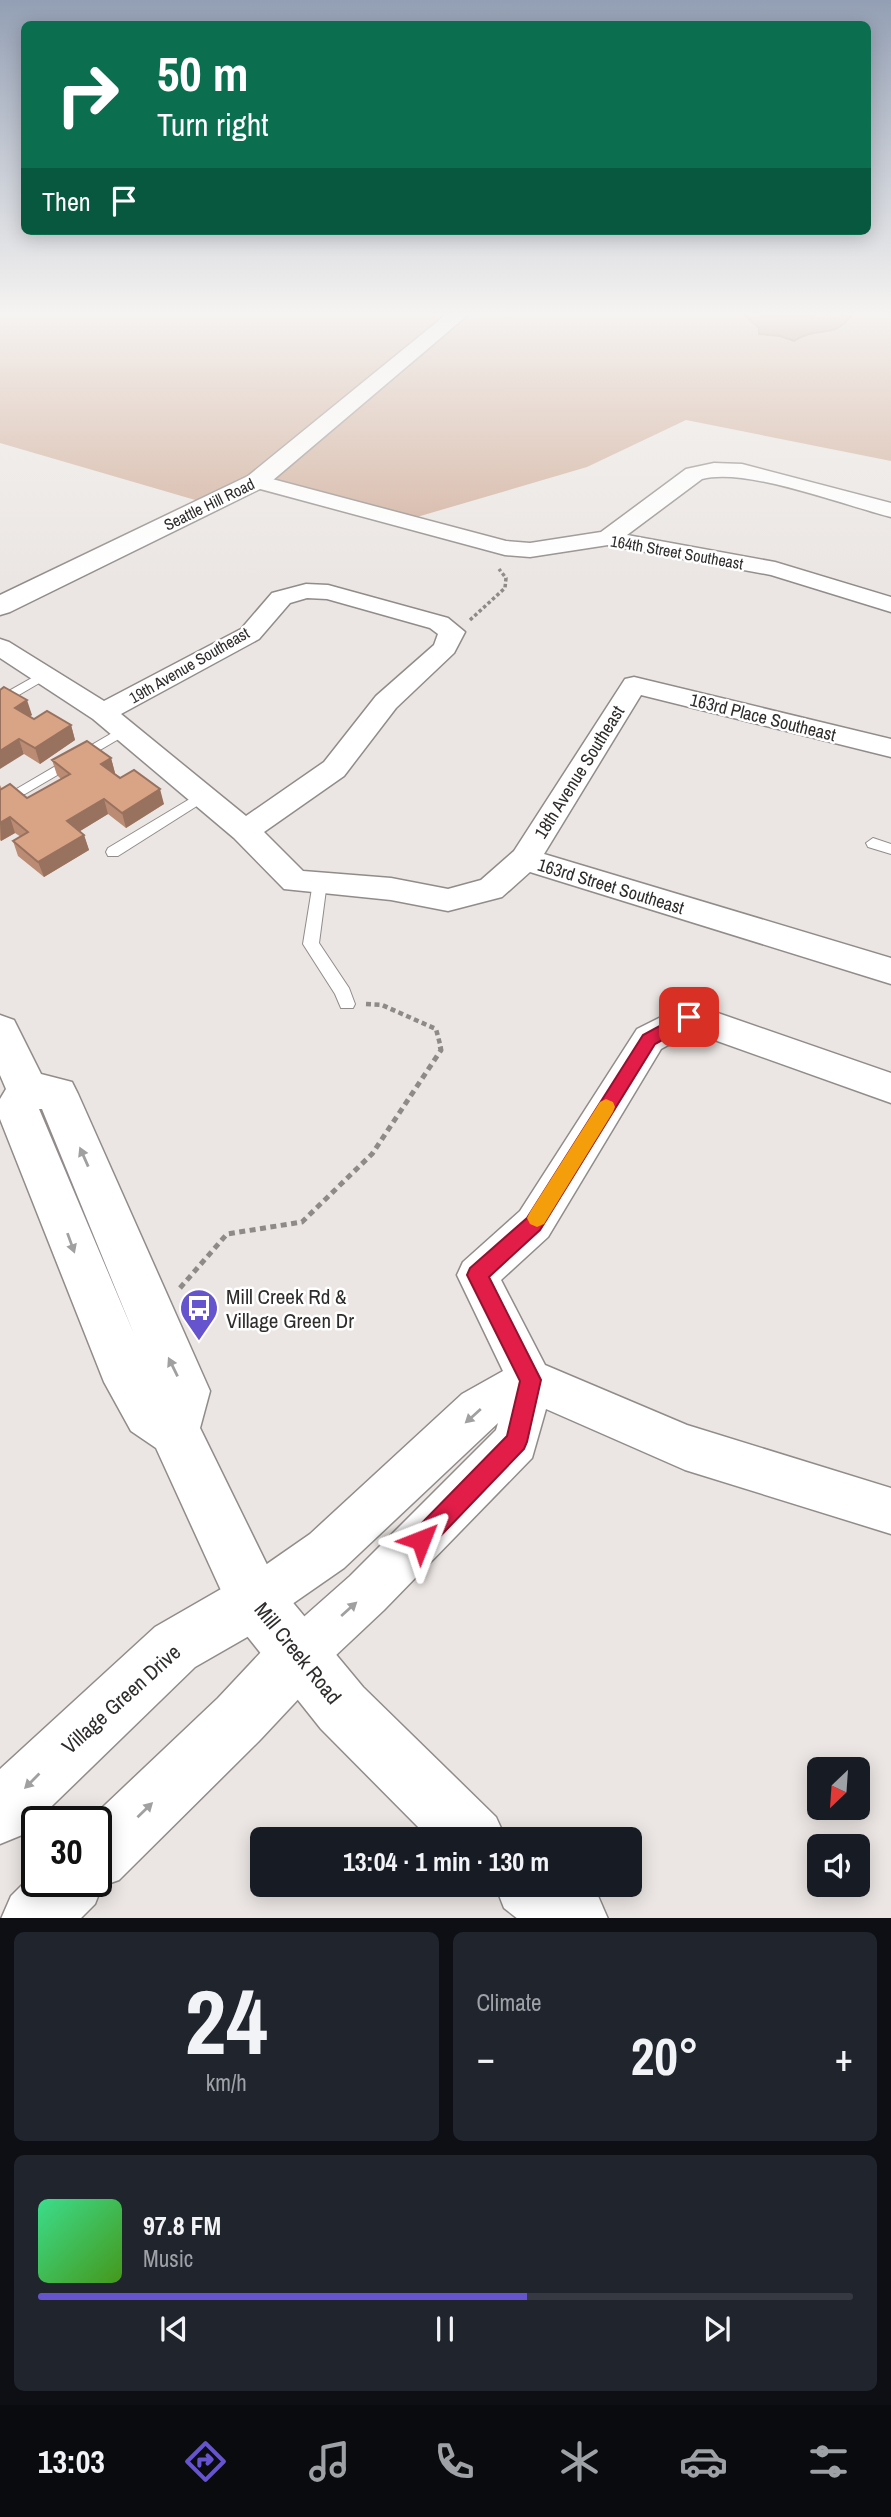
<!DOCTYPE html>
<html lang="en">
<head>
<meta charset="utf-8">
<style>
	:root { --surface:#171b24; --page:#20242c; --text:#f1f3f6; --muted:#9ea1a6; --line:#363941; --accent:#6554cd }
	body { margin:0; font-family:"Archivo Narrow",sans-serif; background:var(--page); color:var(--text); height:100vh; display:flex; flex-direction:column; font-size:26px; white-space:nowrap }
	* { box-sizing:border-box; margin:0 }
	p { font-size:23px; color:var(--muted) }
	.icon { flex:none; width:38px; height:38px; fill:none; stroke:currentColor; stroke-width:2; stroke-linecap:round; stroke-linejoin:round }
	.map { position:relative; height:1918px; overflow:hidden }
	.details { display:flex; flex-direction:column; gap:14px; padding:14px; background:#0d0f14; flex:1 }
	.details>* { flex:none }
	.guide { position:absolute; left:21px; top:21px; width:850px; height:214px; border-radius:10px; box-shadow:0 4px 18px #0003; background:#0b6e4f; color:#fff; overflow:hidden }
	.needle { width:46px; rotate:205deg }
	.buttons { position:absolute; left:807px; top:1757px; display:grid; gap:14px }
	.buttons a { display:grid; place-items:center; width:63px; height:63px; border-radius:10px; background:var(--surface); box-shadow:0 4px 18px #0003; font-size:35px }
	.speed { position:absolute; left:21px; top:1806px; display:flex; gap:14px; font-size:35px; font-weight:700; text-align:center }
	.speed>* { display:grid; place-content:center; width:91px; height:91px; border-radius:50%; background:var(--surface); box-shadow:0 4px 18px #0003; line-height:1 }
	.speed .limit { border:4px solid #111; border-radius:10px; background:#fff; color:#111 }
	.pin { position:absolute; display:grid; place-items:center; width:60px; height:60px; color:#fff; margin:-30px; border-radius:14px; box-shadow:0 4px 10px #0006 }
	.me { position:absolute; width:77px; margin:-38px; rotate:45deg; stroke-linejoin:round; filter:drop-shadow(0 0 5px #0008) }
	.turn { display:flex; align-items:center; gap:24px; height:147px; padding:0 21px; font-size:32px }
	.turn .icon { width:91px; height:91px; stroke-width:2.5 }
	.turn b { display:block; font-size:49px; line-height:60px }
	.then { display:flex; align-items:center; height:66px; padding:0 21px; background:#0003; gap:14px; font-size:26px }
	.big { font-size:52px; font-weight:700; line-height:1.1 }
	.details .card { flex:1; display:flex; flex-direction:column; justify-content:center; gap:10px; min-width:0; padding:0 24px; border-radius:10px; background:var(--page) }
	.details .dial { align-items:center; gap:0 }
	.dial b { font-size:91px; line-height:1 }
	.song { display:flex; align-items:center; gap:21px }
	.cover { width:84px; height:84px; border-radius:10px; background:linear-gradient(135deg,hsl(150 70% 55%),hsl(100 70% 35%)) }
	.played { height:7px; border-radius:4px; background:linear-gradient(90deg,var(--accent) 60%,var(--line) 60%) }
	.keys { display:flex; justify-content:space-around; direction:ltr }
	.heat { display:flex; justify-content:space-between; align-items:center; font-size:38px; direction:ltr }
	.details .tiles { flex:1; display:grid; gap:14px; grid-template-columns:1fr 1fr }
	.card:last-child { grid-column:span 2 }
	.trip { position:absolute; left:250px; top:1827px; width:392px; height:70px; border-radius:10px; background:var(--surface); box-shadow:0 4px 18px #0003; font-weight:700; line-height:70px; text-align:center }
	.menu { display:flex; height:112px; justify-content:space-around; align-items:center; background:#090b0e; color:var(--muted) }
	.menu .icon { width:49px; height:49px }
	.menu .selected { color:var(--accent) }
	.menu b { font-size:32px; color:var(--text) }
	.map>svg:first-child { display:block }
	.green { fill:#d1ae9b }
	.water { fill:#b48065; stroke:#8c6754; stroke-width:2 }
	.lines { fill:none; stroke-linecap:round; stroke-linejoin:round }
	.service-casing { stroke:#918c8a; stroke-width:2 }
	.minor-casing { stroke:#918c8a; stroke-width:3 }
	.tertiary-casing { stroke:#918c8a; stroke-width:3 }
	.secondary-casing { stroke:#918c8a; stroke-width:3 }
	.path-far2 { stroke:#8d8a88; stroke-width:3.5; stroke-dasharray:3.5 2.5; stroke-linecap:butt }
	.path-far1 { stroke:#8d8a88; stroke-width:4.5; stroke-dasharray:5 3.5; stroke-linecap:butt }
	.path { stroke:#8d8a88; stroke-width:5; stroke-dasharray:6 4.5; stroke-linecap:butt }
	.service { fill:#fff; fill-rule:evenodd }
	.minor { fill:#fff; fill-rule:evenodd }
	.tertiary { fill:#fff; fill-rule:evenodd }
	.secondary { fill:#fff; fill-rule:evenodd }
	.wall { fill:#bb8c73 }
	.shaded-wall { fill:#98725e }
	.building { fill:#d9a386; stroke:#98725e; stroke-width:2 }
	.oneway { fill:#a1a0a0 }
	.route { fill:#e11d48; stroke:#92132f; stroke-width:2 }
	.slow { fill:#f59e0b }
	.labels { text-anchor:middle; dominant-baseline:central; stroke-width:5; stroke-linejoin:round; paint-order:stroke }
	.far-street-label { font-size:16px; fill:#2f2d2c; stroke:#fff }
	.street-label { font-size:18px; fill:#2f2d2c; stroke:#fff }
	.near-poi-label { font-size:21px; fill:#2f2d2c; stroke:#fff; text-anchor:start }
	.near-street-label { font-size:21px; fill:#2f2d2c; stroke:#fff }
</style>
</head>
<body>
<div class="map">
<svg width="891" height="1919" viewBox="0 0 891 1919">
	<rect width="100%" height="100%" fill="#ebe6e3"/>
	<!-- green -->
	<path class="green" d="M0 313 891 314V461L686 420 587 467 400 522 257 481 209 504 0 443Z"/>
	<!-- water -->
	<path class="water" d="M742 313 795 315 833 313 851 316C833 340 817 325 794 341L780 336 759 334V328Z"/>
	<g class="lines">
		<defs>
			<g id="service">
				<path d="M44 671 50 675 48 678 0 706V696Z"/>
				<path d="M124 726 131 730 129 733 25 794H15L13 791Z"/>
				<path d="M203 791 208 793 210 796 208 799 118 856H108L106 852 108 848Z"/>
				<path d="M873 838 891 844V854L868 847 866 843Z"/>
				<path d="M320 877 327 882 319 943 349 988 355 1004 353 1008H341L335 994 303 944 313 882Z"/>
			</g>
			<g id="minor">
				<path d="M714 463 742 464 891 503V517C843 505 746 467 702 479L627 535 775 562 891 597V612L771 575 608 545 530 557 505 555 249 486 246 481 249 476 257 475 506 541 530 543 601 532 686 469Z"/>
				<path d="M306 584 328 585 448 618 465 632 454 653 396 708 344 776 264 832 303 871 391 878 448 889 481 880 514 851 625 679 634 677 891 739V757L641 695 544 854 891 958V984L530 872 502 897 448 911 391 900 284 889 234 838 93 719 0 658V639L9 642 104 701 241 629 272 593ZM307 598 327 599 430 628 438 634 434 645 376 696 324 762 246 816 121 714 259 639 290 603Z"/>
				<path d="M689 1003 891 1073V1103L692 1032 661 1049 548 1237 501 1280 545 1365 687 1425 891 1488V1534L685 1470 546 1409 532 1458 384 1610 317 1673 299 1680 281 1673 274 1655 281 1637 350 1576 496 1430 498 1423 344 1568 272 1618 255 1625 238 1618 231 1601 238 1584 310 1534 462 1394 503 1371 457 1275 463 1262 520 1211 637 1029Z"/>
			</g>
			<g id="tertiary">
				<path d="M448 313H470L266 486 10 612 0 615V595L248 476Z"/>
				<path d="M255 1573 275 1581 283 1601 275 1621 195 1667 22 1835 0 1844V1769L155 1627 235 1581Z"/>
				<path d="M299 1626 320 1634 328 1655 320 1676 260 1740 119 1880 102 1886 95 1904 80 1919H1L11 1896 37 1870V1881H96V1822H87L218 1698 278 1634Z"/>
			</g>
			<g id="secondary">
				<path d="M0 1015 14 1020 41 1074 72 1082 78 1094 210 1391 200 1428 275 1581 363 1687 496 1817 506 1839H430L321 1729 235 1621 156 1448 131 1431 104 1382 0 1119V1099L6 1089 0 1075ZM39 1109H42L134 1334Z"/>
				<path d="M495 1885H580L598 1896 608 1919H518L504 1908Z"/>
			</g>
		</defs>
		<!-- service casing -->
		<use href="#service" class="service-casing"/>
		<!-- minor casing -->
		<use href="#minor" class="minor-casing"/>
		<!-- tertiary casing -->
		<use href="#tertiary" class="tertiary-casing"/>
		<!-- secondary casing -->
		<use href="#secondary" class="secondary-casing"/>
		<!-- path-far2 -->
		<path class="path-far2" d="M470 620 505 588 506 578 499 569"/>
		<!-- path-far1 -->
		<path class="path-far1" d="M366 1004 382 1005 436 1029 441 1048"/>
		<!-- path -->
		<path class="path" d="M180 1288 227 1234 302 1222 372 1154 441 1050 440 1046"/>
		<!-- service -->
		<use href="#service" class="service"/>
		<!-- minor -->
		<use href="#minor" class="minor"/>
		<!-- tertiary -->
		<use href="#tertiary" class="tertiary"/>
		<!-- secondary -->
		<use href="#secondary" class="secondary"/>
	</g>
	<!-- wall -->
	<g class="wall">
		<path d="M0 690 32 715 30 716 34 719 71 725 75 740 40 764 24 754Z"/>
		<path d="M111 758 115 773H114L164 804 126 828 108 814 80 831 84 835 89 850 44 877 18 856 13 841 21 837 15 833 1 841 0 840V785L2 789 27 798 61 779 57 775 52 760Z"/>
	</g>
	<!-- shaded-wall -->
	<g class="shaded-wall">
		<path d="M27 700 32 715 20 723 15 708Z"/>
		<path d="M71 725 75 740 40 764 35 748Z"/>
		<path d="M19 739 24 754 0 769V751Z"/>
		<path d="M111 758 115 773 105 779 101 764Z"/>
		<path d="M160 789 164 804 126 828 122 813Z"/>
		<path d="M104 799 108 814 72 836 67 821Z"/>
		<path d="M10 817 15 833 1 841 0 823Z"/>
		<path d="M84 835 89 850 44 877 38 862Z"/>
	</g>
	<!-- building -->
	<g class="building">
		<path d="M4 687 27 700 15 708 34 719 47 711 71 725 35 748 19 739 0 751V690Z"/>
		<path d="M87 741 111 758 101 764 120 778 134 770 160 789 122 813 104 799 67 821 84 835 38 862 13 841 28 832 10 817 0 823V790L10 784 27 798 70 774 52 760Z"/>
	</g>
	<!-- one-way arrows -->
	<defs><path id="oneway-solid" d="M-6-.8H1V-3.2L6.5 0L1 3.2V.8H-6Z" transform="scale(1.75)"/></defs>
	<g class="oneway">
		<use href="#oneway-solid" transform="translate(84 1157) rotate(-114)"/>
		<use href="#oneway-solid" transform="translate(71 1243) rotate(70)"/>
		<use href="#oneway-solid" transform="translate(173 1367) rotate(-116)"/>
		<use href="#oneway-solid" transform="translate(473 1416) rotate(138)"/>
		<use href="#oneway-solid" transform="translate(349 1609) rotate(-42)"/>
		<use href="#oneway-solid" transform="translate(32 1781) rotate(135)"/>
		<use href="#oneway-solid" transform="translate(145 1810) rotate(-44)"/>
	</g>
	<!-- sky -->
	<linearGradient id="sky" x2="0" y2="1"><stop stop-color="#939fb4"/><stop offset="0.54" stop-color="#f6f4f2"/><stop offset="1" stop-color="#f6f4f2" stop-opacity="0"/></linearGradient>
	<rect width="891" height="581" fill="url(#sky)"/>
	<!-- route -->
	<path class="route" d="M689 1010 695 1012 698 1017 695 1022 655 1044 540 1230 489 1277 541 1380 527 1442 524 1449 429 1548 421 1551 413 1548 409 1540 413 1532 507 1436 520 1381 467 1275 470 1268 527 1218 643 1035Z"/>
	<!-- slow -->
	<path class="slow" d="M606 1099 613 1102 615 1107 613 1112 544 1224 537 1227 530 1224 527 1218 530 1212 600 1102Z"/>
	<!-- icons -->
	<defs>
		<symbol id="bus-pin" viewBox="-11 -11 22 30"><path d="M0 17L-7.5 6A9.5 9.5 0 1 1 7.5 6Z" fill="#6554cd" stroke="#fff"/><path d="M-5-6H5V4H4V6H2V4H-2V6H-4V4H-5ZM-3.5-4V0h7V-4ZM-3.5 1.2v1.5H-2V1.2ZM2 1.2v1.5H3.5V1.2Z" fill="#fff"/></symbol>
	</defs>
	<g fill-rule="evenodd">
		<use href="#bus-pin" x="177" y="1286" width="44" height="60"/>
	</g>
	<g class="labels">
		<!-- far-street labels -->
		<g class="far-street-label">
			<text transform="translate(209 504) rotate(-26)">Seattle Hill Road</text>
			<text transform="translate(677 552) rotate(10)">164th Street Southeast</text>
			<text transform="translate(189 665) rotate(-30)">19th Avenue Southeast</text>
		</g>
		<!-- street labels -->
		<g class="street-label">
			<text transform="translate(763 717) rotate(14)">163rd Place Southeast</text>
			<text transform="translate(579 772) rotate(-58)">18th Avenue Southeast</text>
			<text transform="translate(611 886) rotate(17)">163rd Street Southeast</text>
		</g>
		<!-- near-poi labels -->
		<g class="near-poi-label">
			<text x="226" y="1296">Mill Creek Rd &amp;<tspan x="226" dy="24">Village Green Dr</tspan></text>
		</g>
		<!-- near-street labels -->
		<g class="near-street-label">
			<text transform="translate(298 1653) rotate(51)">Mill Creek Road</text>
			<text transform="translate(121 1699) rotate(-42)">Village Green Drive</text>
		</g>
	</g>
</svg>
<div class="buttons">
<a><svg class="needle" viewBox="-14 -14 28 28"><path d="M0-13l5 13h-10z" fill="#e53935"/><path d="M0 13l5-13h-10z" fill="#9ea1a6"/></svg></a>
<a><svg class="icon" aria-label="sound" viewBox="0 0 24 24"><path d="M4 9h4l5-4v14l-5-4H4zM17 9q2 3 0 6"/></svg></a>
</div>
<div class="speed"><div class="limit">30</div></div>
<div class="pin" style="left:689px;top:1017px;background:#d93025"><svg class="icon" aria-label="arrive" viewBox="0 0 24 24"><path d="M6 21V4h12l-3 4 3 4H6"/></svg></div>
<svg class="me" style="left:421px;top:1540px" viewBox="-20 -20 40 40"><path d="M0-17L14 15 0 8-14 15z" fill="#e11d48" stroke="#fff" stroke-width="4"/></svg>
<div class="trip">13:04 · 1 min · 130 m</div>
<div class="guide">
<div class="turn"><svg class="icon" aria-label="right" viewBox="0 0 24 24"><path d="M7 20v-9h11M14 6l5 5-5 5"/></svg><div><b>50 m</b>Turn right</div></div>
<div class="then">Then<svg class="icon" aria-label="arrive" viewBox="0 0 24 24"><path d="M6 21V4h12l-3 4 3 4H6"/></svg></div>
</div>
</div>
<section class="details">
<div class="tiles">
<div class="card dial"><b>24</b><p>km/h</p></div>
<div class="card"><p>Climate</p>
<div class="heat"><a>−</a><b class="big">20°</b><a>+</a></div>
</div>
<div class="card">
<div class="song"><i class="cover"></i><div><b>97.8 FM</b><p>Music</p></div></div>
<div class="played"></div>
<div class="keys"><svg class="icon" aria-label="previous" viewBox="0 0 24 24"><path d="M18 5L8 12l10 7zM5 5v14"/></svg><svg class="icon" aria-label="pause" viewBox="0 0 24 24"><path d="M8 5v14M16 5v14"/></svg><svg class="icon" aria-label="next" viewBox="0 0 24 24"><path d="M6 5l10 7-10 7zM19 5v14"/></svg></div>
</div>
</div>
</section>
<nav class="menu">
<b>13:03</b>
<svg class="icon selected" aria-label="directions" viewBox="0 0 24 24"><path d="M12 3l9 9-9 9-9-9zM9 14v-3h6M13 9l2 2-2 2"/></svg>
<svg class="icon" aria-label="music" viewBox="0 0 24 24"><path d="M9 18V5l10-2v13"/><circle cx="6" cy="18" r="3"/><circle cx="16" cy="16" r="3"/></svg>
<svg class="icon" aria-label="phone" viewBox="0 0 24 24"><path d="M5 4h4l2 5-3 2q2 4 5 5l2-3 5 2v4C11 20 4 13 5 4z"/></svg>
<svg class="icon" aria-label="climate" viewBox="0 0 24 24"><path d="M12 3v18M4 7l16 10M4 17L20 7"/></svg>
<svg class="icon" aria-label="car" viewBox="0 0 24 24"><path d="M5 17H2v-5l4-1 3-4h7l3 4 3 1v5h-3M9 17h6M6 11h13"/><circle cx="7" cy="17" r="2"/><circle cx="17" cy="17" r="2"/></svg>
<svg class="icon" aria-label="filters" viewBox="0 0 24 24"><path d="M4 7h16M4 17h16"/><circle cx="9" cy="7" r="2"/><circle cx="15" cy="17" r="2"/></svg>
</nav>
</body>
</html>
